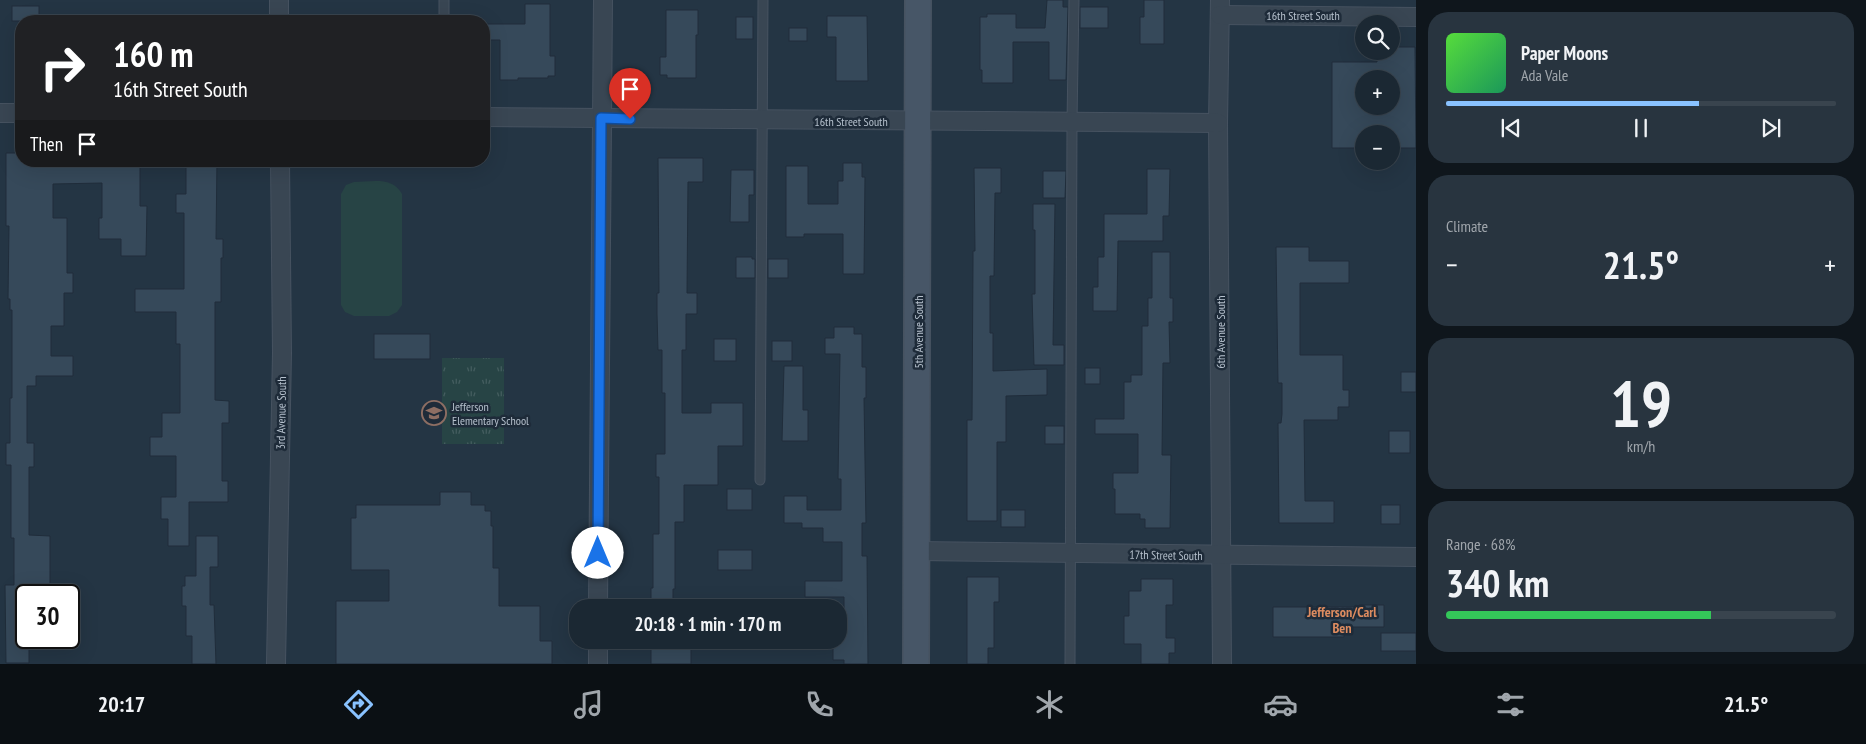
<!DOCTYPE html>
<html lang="en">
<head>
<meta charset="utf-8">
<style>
	:root { --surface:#1b2833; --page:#28343f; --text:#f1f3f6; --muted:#a0a6ac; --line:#39444e; --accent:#89c2ff }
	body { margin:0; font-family:"PT Sans Narrow",sans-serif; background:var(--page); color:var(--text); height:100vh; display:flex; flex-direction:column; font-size:19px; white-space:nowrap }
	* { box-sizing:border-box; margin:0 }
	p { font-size:16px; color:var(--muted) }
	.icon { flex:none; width:28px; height:28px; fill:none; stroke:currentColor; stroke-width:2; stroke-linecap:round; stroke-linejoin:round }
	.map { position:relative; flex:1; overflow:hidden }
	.sheet { display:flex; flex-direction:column; gap:12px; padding:12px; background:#0f161c; width:450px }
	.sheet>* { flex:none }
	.top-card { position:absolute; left:15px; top:15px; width:475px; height:152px; border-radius:20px; box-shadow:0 5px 20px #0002,0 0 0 1px var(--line); background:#202124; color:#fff; overflow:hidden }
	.buttons { position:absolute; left:1355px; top:15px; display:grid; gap:10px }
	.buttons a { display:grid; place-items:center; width:45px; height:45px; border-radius:50%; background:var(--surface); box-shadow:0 5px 20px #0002,0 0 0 1px var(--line); font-size:25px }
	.speed { position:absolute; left:15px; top:584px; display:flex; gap:10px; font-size:25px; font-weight:700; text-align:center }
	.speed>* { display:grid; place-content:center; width:65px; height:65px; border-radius:50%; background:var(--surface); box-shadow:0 5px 20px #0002,0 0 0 1px var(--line); line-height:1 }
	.speed .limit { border:2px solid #111; border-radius:8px; background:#fff; color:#111 }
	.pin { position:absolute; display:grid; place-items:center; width:42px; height:42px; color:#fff; margin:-51px -21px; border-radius:50% 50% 50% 0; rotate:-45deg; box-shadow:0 0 5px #0007 }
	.pin .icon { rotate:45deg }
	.me { position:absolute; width:55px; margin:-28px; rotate:0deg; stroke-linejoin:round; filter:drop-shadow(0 0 4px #0008) }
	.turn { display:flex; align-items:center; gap:18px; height:105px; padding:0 15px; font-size:22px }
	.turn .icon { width:65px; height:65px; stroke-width:2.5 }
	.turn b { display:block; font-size:35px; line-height:42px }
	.then { display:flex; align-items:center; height:48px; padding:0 15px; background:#0003; gap:10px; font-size:19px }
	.big { font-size:38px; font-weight:700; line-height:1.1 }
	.sheet .widget { flex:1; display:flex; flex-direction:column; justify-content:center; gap:8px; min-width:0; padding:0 18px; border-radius:20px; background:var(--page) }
	.sheet .dial { align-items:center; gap:0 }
	.dial b { font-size:65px; line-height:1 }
	.song { display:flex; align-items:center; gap:15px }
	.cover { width:60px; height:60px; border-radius:8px; background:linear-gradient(135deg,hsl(110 70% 55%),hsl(150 70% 35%)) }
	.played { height:5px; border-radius:2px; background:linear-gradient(90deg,var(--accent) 65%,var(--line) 65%) }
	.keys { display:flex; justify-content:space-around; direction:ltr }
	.heat { display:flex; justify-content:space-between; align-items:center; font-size:28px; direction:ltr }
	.charge { height:8px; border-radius:4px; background:linear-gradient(90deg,#34c759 68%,var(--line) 0) }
	.trip { position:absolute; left:569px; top:599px; width:278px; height:50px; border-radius:20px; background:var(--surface); box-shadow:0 5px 20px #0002,0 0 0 1px var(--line); font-weight:700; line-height:50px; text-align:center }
	.tabs { display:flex; height:80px; justify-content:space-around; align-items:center; background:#0b1014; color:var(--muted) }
	.tabs .icon { width:35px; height:35px }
	.tabs .on { color:var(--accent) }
	.tabs b { font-size:22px; color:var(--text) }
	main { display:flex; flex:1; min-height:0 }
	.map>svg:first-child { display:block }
	.grass { fill:url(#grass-tufts) }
	.pitch { fill:#274445 }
	.building { fill:#36495a; stroke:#202d3b; fill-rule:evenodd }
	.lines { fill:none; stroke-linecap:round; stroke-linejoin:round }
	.lane-casing { stroke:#465260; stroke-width:11 }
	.street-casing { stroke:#465260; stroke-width:20 }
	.secondary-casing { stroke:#465260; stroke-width:28 }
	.lane { stroke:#394653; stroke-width:9 }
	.street { stroke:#394653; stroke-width:18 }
	.secondary { stroke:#475667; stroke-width:25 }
	.route-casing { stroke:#114b97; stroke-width:12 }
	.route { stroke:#1a73e8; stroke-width:9 }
	.labels { text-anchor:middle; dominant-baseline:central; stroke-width:5; stroke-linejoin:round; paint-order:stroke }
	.street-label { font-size:12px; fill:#b6c1cd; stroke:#1e2b39 }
	.poi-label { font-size:12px; fill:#b6c1cd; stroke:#1e2b39; text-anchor:start }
	.neighbourhood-label { font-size:14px; font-weight:bold; fill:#de8c60; stroke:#1e2b39 }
</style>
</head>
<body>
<main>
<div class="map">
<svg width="1416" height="664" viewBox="0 0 1416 664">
	<defs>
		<pattern id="grass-tufts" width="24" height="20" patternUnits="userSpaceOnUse" patternTransform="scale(1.25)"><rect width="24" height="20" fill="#274445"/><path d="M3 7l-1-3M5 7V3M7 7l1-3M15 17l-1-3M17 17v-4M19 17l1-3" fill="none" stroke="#445d5f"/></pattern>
	</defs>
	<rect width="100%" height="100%" fill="#243544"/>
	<!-- grass -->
	<rect class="grass" x="442" y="358" width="62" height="86"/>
	<!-- pitch -->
	<path class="pitch" d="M354 182C372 182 392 176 402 194V305L397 312 389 316H354L345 312 341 305V194L346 185Z"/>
	<!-- building -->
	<g class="building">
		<path d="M1047 0H1063V7H1068L1066 80H1049V42H1013V83H982V70H980V17H987V14H1016V28H1045Z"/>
		<path d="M1144 0H1164V44H1140V17H1144Z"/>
		<path d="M525 4H550V56H555V76H548V78H518V80H500V40H484V24H525Z"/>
		<rect x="12" y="6" width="27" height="15"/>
		<rect x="1080" y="7" width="28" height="21"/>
		<path d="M666 10H698V35H696V78H667V75H660V57H666Z"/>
		<path d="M827 16H867L868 81H836V37H827Z"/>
		<rect x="736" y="17" width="17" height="22"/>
		<rect x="789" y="28" width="18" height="13"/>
		<path d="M1392 47H1415L1416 148H1391V134H1364V148H1332V62H1377V54H1392ZM1364 79H1391V106H1364Z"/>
		<path d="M6 153H21V161H140V206H147L146 256H121V239H99V218H102V183L53 184V218H67V273H73V293H64V326H51V356H73V376H36V386H27V443H34V467H29V535L50 536V587H38V595H26V638H29V663H6L5 585H14V538H11V465H6V443H10V398H12V310H10V299H8L9 226H6Z"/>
		<path d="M658 158H703V182H688L687 293H697V314H686V350H682V413H711V403H743V446H718V485H684V522H675V589H673V608H653V606H651V588H653V534H659V477H656V454H665V393H662V350H658L657 314V293H659Z"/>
		<path d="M186 161H217L216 239H223V258H221V302H215V400L229 401V423H222V481H228V502H189V546H168V519H161V497H176V456H150V437H162V413H180V344H176V312H135V289H184V213H176V194H186Z"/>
		<path d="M843 163H862V177H865L864 274H843V234H804V237H786V166H808V204H838V181H843Z"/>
		<path d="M974 168H1001V193H995L994 276H990V333H993V371L1047 369V395L1006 396V442H997V521H967V420H972L973 260V251H975Z"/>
		<path d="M1147 169H1170L1169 216H1163V241H1118L1117 311H1093V287H1098V257H1104V214H1147Z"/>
		<path d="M731 170H754V195H749V222H730Z"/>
		<path d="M1043 171H1066L1065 198H1043Z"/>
		<path d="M1033 204H1055L1053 345H1064V365H1034L1032 294H1035V230H1033Z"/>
		<path d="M1276 247H1309V261H1349V283H1300V355H1343V390H1349V407H1338V420H1304L1305 501H1334V523H1279L1278 423H1281L1282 414V383H1278Z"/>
		<path d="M1152 252H1170V298H1173V322H1169L1170 363H1163L1162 455H1171L1170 528H1145V519H1140V514H1115V489H1113V473H1138V434H1095V419H1124V382H1131V375H1142V326H1148V298H1152Z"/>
		<path d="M736 257H752V259H755V278H736Z"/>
		<rect x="768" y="259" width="20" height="19"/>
		<path d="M834 327H854V334H862V367H866V398H864L866 523H862V556H867L868 664H844V660H833V640H844V597H805V581H842V542H823V528H802V523H784V496H807V510H841V479H838L840 354H825V338H834Z"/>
		<rect x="374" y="334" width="56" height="25"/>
		<rect x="714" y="339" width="22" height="22"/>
		<rect x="772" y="341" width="20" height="20"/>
		<path d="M784 366H803V410H808V441H782Z"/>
		<rect x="1085" y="368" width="15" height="16"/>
		<rect x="1401" y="372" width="15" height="20"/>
		<rect x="1045" y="426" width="19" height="18"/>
		<rect x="1389" y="431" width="21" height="22"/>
		<rect x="727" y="489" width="25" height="21"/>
		<path d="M440 492H471V505H485V511H491V526H493V568H499V606H540V641H552V664H336V601H389V570H351V518H356V505H440Z"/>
		<rect x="1381" y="505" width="19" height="19"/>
		<rect x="1001" y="510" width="24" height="17"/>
		<path d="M196 536H218V567H210V605H214L216 664H192V636H186V606H182V586H185V576H196Z"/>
		<rect x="718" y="550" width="34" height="20"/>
		<path d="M967 577H999V602H994V648H988V664H967Z"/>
		<path d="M1141 579H1173V605H1166V638H1175V653H1169V664H1141V644H1124V616H1129V591H1141Z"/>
		<path d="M1359 605H1384V627H1344V637H1273V607H1359Z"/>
		<rect x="1381" y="633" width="35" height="18"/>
		<rect x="651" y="640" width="40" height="24"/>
	</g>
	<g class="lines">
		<defs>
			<g id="lane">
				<path d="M444 21V0"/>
				<path d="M760 480 763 0"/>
				<path d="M1070 664 1072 122 1074 0"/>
			</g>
			<g id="street">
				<path d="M279 0V21"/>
				<path d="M1220 0 1218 123 1222 664"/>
				<path d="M1220 15 1416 17"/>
				<path d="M0 113H21"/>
				<path d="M484 117 1218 123"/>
				<path d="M917 551C1083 552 1250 556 1416 557"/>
				<path d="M598 608 603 0"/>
				<path d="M276 664 282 353 280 161"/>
				<path d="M598 664V640"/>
			</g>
			<path id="secondary" d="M916 664 918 0"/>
		</defs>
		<!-- lane casing -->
		<use href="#lane" class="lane-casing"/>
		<!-- street casing -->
		<use href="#street" class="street-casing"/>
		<!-- secondary casing -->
		<use href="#secondary" class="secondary-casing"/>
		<!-- lane -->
		<use href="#lane" class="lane"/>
		<!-- street -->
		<use href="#street" class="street"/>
		<!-- secondary -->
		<use href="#secondary" class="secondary"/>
	</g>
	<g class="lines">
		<defs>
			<path id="route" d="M598 553 601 118 630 119"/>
		</defs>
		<!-- route casing -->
		<use href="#route" class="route-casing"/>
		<!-- route -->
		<use href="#route" class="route"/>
	</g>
	<!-- icons -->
	<defs>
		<symbol id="school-ring" viewBox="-11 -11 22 22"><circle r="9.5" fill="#1e2b39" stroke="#8d6e63" stroke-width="1.5"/><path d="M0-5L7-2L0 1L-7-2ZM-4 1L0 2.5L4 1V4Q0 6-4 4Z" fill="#8d6e63"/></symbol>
	</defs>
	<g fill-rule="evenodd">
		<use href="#school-ring" x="420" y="399" width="28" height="28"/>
	</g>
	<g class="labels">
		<!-- street labels -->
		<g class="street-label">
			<text x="1303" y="15">16th Street South</text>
			<text x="851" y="121">16th Street South</text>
			<text transform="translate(918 332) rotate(-90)">5th Avenue South</text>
			<text transform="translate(1220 332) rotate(-90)">6th Avenue South</text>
			<text transform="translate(281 413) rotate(-89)">3rd Avenue South</text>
			<text transform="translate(1166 555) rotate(1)">17th Street South</text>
		</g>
		<!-- poi labels -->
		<g class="poi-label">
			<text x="452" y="406">Jefferson<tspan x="452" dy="14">Elementary School</tspan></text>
		</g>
		<!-- neighbourhood labels -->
		<g class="neighbourhood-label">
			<text x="1342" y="612">Jefferson/Carl<tspan x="1342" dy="16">Ben</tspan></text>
		</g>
	</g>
</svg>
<div class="buttons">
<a><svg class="icon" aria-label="search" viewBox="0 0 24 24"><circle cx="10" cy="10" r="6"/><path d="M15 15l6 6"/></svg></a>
<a>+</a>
<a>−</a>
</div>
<div class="speed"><div class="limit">30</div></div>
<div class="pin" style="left:630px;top:119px;background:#d93025"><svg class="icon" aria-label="arrive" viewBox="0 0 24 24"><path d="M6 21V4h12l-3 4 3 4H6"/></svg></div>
<svg class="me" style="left:598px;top:553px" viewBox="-20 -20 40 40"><circle r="19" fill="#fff"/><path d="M0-13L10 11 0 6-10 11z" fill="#1a73e8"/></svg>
<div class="trip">20:18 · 1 min · 170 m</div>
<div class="top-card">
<div class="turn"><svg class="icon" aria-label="right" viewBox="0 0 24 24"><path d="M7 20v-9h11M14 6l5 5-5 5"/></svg><div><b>160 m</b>16th Street South</div></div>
<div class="then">Then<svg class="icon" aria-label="arrive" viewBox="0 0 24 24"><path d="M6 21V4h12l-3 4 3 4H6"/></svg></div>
</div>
</div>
<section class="sheet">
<div class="widget">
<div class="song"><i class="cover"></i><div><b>Paper Moons</b><p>Ada Vale</p></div></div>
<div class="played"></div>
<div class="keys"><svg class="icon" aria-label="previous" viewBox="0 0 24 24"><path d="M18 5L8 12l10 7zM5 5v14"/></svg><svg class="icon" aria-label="pause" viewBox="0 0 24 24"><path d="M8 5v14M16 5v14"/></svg><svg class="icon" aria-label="next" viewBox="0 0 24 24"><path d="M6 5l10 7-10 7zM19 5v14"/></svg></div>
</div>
<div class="widget"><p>Climate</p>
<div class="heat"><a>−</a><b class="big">21.5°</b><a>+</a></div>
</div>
<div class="widget dial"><b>19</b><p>km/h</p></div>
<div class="widget"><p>Range · 68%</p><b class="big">340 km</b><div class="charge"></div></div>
</section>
</main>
<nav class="tabs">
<b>20:17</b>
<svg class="icon on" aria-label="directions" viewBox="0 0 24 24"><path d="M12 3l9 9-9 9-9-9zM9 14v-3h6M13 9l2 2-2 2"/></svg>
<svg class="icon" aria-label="music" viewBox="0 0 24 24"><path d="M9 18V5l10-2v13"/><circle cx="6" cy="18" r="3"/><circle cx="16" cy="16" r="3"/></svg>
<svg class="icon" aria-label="phone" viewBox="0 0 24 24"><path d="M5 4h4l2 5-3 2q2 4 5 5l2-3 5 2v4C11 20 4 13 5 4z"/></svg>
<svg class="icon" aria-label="climate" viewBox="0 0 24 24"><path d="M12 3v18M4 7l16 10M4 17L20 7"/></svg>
<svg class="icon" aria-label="car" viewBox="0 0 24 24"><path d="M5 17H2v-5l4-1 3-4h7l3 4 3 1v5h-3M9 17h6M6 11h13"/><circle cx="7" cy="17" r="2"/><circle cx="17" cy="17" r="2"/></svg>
<svg class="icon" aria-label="filters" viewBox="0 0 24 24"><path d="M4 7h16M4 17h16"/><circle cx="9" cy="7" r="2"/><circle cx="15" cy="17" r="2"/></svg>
<b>21.5°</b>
</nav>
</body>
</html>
